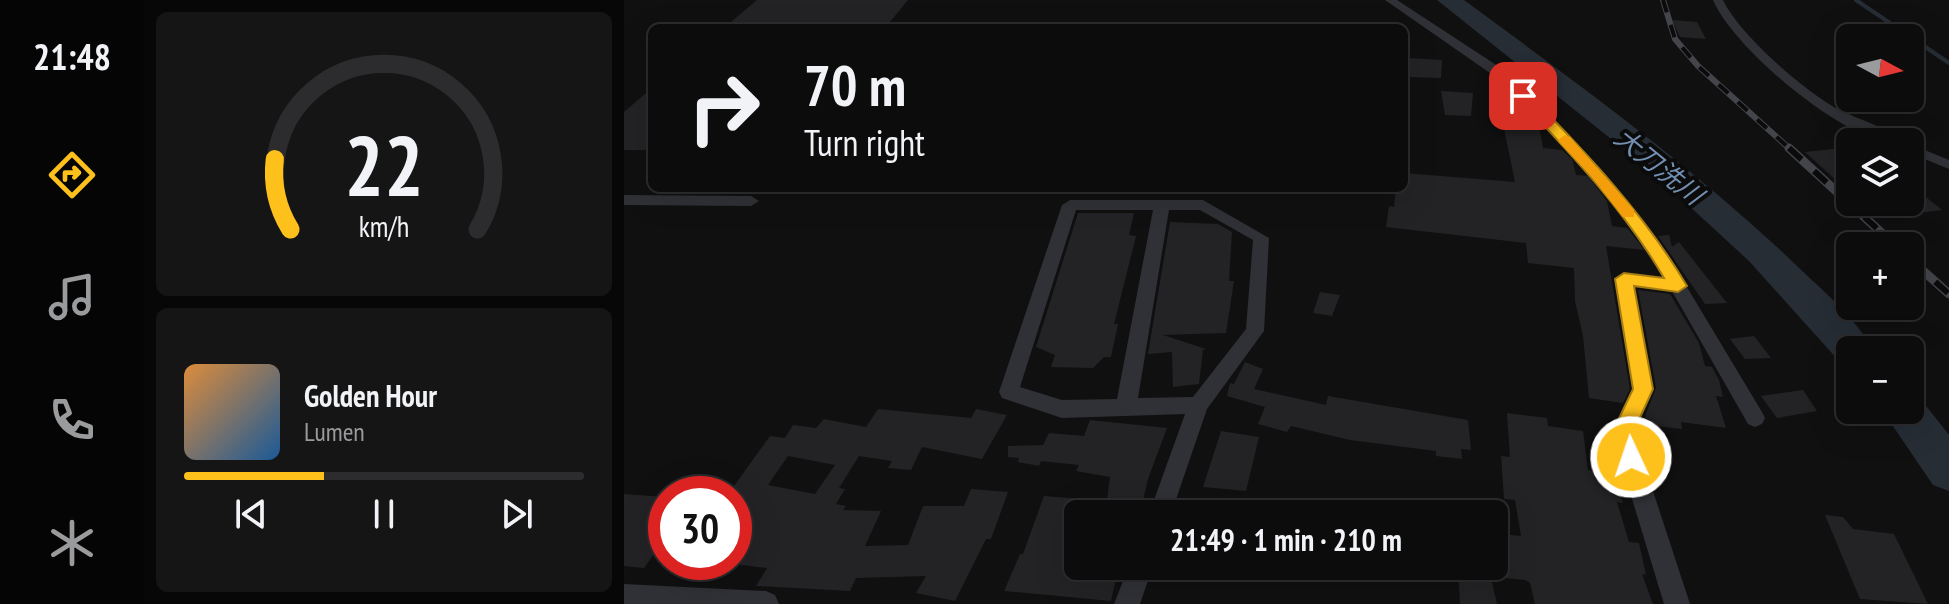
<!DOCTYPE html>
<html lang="en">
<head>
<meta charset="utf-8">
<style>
	:root { --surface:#0c0c0d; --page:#151516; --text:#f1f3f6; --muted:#9a9b9d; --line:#2c2c2e; --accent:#fec01b }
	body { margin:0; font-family:"PT Sans Narrow","Noto Sans JP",sans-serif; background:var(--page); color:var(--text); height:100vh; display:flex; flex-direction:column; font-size:30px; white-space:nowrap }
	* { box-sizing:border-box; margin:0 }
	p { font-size:26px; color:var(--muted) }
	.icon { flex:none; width:44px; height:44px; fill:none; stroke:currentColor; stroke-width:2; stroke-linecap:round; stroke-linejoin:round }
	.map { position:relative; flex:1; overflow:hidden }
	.panel { display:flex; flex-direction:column; gap:12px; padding:12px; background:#070707; width:480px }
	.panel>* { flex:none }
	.hud { position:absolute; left:24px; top:24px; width:760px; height:168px; border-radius:12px; box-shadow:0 8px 32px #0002,0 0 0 2px var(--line); background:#0c0c0d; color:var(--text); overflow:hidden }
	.needle { width:52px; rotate:97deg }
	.controls { position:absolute; left:1212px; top:24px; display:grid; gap:16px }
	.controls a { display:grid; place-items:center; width:88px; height:88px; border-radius:12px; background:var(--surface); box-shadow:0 8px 32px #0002,0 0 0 2px var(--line); font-size:40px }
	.speed { position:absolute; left:24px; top:476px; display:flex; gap:16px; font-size:40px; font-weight:700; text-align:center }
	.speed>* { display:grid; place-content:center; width:104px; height:104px; border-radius:50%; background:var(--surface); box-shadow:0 8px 32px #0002,0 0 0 2px var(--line); line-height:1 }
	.speed .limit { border:12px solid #d22; background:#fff; color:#111 }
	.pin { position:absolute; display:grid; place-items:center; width:68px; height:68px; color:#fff; margin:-34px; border-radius:16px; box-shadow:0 4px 12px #0006 }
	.me { position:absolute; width:88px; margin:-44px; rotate:357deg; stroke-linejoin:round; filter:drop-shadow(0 0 6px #0008) }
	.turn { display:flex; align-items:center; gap:28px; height:168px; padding:0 24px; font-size:36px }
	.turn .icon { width:104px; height:104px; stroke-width:2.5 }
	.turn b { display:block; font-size:56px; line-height:68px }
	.panel .tile { flex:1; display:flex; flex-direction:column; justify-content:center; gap:12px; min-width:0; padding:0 28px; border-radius:12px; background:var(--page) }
	.panel .dial { align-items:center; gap:0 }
	.dial svg { height:208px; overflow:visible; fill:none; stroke:var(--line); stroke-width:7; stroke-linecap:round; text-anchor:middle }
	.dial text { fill:var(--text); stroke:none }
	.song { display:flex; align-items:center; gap:24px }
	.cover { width:96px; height:96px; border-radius:12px; background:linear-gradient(135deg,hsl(30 70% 55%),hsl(210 70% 35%)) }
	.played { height:8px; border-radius:4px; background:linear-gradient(90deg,var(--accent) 35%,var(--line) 35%) }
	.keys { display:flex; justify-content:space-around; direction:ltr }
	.trip { position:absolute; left:440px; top:500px; width:444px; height:80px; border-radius:12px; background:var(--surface); box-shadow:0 8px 32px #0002,0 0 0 2px var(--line); font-weight:700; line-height:80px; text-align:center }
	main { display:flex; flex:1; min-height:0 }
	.tab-bar { display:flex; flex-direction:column; width:144px; justify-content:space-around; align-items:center; background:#050505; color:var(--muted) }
	.tab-bar .icon { width:56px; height:56px }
	.tab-bar .on { color:var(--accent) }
	.tab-bar b { font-size:36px; color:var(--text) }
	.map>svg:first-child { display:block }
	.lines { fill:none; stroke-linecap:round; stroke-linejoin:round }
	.stream { stroke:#262d35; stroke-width:4 }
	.river { fill:#262d35; fill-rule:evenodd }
	.building { fill:#232225; fill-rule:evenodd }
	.minor { fill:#303136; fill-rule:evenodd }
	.rail-far1-casing { stroke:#43454b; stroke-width:6 }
	.rail-casing { stroke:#43454b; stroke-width:9 }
	.rail-far1 { stroke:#0b0b0c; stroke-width:4; stroke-dasharray:13; stroke-linecap:butt }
	.rail { stroke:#0b0b0c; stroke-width:6; stroke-dasharray:17; stroke-linecap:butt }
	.route { fill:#fec01b; stroke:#a57d12; stroke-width:2 }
	.slow { fill:#f59e0b }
	.labels { text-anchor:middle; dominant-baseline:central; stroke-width:8; stroke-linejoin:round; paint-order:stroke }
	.water-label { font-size:26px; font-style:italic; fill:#7390b1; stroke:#0b0b0c }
</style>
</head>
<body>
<main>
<nav class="tab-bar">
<b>21:48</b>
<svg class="icon on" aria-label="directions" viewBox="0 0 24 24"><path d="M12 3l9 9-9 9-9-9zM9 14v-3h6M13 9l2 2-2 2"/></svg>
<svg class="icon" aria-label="music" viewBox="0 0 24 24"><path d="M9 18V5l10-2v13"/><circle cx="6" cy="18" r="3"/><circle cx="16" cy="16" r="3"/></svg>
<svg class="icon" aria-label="phone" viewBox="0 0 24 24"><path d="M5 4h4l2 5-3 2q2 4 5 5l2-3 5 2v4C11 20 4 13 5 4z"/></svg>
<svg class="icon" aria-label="climate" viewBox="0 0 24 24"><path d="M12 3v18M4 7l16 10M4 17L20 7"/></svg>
</nav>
<section class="panel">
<div class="tile dial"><svg viewBox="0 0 100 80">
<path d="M14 69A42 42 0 1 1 86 69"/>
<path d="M14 69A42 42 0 0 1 8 42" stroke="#fec01b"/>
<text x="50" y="56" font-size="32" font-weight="700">22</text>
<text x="50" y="72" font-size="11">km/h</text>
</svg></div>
<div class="tile">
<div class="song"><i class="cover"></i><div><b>Golden Hour</b><p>Lumen</p></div></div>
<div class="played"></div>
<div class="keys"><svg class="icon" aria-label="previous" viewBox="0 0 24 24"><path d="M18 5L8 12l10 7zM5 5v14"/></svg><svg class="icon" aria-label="pause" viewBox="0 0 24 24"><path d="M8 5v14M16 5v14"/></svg><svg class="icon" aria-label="next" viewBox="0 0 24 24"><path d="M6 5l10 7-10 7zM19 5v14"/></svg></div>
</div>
</section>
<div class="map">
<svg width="1325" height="604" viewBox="0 0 1325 604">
	<rect width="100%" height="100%" fill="#101011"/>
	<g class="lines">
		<!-- stream -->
		<path class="stream" d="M1232 0 1325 63"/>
		<!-- river -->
		<g class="river">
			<path d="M813 0H840C954 84 1070 167 1172 265 1198 290 1232 318 1249 350H1226V365L1215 361 1125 261 1026 170Z"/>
			<path d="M1286 394 1295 397 1325 435V491L1309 485 1258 410H1286Z"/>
		</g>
	</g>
	<!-- building -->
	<g class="building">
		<path d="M133 0H284L261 28H100Z"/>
		<path d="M1048 20 1073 22 1082 39 1056 37Z"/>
		<path d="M783 58 818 60 817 78 784 77Z"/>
		<path d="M28 88V150H0V112Z"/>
		<path d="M868 89H881L888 96V109H873Z"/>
		<path d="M817 91 849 93 847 116 821 115Z"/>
		<path d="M876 109 897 110 900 124 915 125 919 148 938 150 948 159 952 175 964 176 983 201 988 226 1003 228 1021 250 982 246 1006 389 999 403 965 398 959 336 951 301 950 268 904 263 902 243 762 227 765 206 770 207 772 188H780V173L891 182Z"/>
		<path d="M1226 147V193L1181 152Z"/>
		<path d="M1286 184 1318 210 1286 214Z"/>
		<path d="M454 213H510L505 235 512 236 490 324H494L487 357H480L469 368 427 367 431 355 412 347Z"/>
		<path d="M546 222 594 224 608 232 605 281H610L602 333 539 335 582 349 579 350 575 384 549 387 548 352 524 354Z"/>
		<path d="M1045 235 1048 247 1055 242 1103 303 1081 304 1034 236Z"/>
		<path d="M1014 290 1046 294 1075 343 1081 366 1088 367 1095 380 1099 397 1092 396 1102 428 1057 422 1058 429 1023 425 1021 416 1032 388Z"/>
		<path d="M696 292 716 295 708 316 689 313Z"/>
		<path d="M1130 336 1147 358 1121 359 1106 339Z"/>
		<path d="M621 362 639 369 630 389 702 405 704 396 844 420 847 450 837 449 838 459 812 456V451L726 440 667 426 663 432 634 424 641 407 603 396 606 383 610 384Z"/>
		<path d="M1179 390 1193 411 1153 418 1137 396Z"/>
		<path d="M254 409 347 418 352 409 383 415 358 459 298 447 287 470 264 468 268 461 235 456 215 488 221 489 212 504 222 506 219 510 257 511 241 546 284 545 299 506H340L347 489 384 492 367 539H362L331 601 292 593 302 576 232 578 226 591 132 586 143 568 110 564V486L146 436 161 438 169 425 192 428 200 419 242 427ZM164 456 211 465 191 494 144 485Z"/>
		<path d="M883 413 923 418 924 426 959 431 964 470 990 472 999 503 993 502 1005 542 1015 543 1022 575 1018 574 1029 604H911L906 583 901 580 870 577V533L897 536 891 500 880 499 877 456 886 457Z"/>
		<path d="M466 420 543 428 524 479 516 514H454V566H495L487 601 380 591 396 554H399L420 496 483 501 486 477 452 471 455 465 417 461 415 466 394 462 395 458 384 457V446L419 445 425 433 460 436Z"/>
		<path d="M597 431 635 437 622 491 579 487Z"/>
		<path d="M0 494 42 497V555L30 554 20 568 0 566Z"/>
		<path d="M1201 515 1219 517 1229 529 1270 534 1304 604 1236 599Z"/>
		<path d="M834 566H864L873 604H836Z"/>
	</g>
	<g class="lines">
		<!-- minor -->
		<g class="minor">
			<path d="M761 0H773L886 74 977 169 1037 244 1138 412 1141 418 1138 424 1131 427 1124 424 1048 291 1010 287 1029 389 1010 433 1066 604H1040L988 433 1009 389 991 279 1000 273 1040 278 1025 251 967 175 876 80Z"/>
			<path d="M1089 0H1099C1115 34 1181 92 1214 109 1234 120 1264 127 1280 142 1274 142 1267 143 1262 142 1210 132 1109 47 1089 0Z"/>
			<path d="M1286 144 1325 160V169L1286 153Z"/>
			<path d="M0 195 127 196 135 201 127 206 0 205Z"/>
			<path d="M446 200H579L645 238 640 331 583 409 547 514H525L561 414 438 418 378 398 375 392 438 205ZM452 210H529L493 399 438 400 396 387ZM545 210H576L629 240 622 329 569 397 514 398Z"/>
			<path d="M505 566H529L516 604H490Z"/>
			<path d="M0 584 142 591 151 595 155 604H0Z"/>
		</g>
		<defs>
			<path id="rail-far1" d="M1039 0 1051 39 1074 66 1167 150"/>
			<g id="rail">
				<path d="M1165 148 1272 246"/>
				<path d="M1286 259 1325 294"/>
			</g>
		</defs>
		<!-- rail-far1 casing -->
		<use href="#rail-far1" class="rail-far1-casing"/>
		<!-- rail casing -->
		<use href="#rail" class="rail-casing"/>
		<!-- rail-far1 -->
		<use href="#rail-far1" class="rail-far1"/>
		<!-- rail -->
		<use href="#rail" class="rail"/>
	</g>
	<!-- route -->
	<path class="route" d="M899 92 904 93C962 153 1020 213 1063 286L1054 292 1010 286 1029 389 1009 433 1018 457 1015 464 1007 467 999 464 988 433 1009 389 991 279 1000 273 1040 278C1001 211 948 155 895 99L893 96Z"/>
	<!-- slow -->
	<path class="slow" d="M941 135 946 137 1010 210V217H999L967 176 936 143 934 140Z"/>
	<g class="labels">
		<!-- water labels -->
		<g class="water-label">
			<text transform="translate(1035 166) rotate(39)">大刀洗川</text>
		</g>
	</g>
</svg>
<div class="controls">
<a><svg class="needle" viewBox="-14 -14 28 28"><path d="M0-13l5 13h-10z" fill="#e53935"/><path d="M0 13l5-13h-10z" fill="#9a9b9d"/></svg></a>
<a><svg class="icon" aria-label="layers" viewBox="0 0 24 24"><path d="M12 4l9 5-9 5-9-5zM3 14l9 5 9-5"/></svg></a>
<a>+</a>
<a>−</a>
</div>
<div class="speed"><div class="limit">30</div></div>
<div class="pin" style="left:899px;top:96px;background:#d93025"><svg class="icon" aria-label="arrive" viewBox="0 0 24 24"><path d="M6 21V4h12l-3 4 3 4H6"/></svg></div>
<svg class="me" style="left:1007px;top:457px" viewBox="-20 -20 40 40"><circle r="17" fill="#fec01b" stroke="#fff" stroke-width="3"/><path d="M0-11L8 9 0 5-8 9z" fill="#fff"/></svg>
<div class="trip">21:49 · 1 min · 210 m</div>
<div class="hud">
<div class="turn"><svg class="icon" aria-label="right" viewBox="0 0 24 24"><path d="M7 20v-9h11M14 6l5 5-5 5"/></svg><div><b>70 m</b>Turn right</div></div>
</div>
</div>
</main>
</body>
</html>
